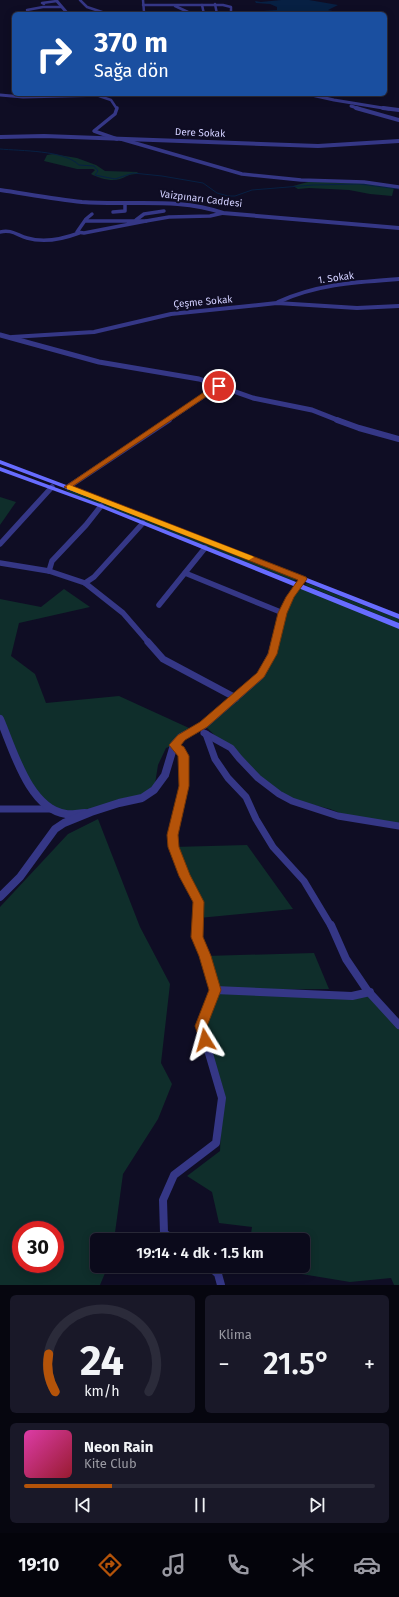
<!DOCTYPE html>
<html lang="tr">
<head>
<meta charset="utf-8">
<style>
	:root { --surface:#0b0a1b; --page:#191828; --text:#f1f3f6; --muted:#9a9aa3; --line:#2b2b3a; --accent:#b45309 }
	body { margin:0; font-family:"Fira Sans",sans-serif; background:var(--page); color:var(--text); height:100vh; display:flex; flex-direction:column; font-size:15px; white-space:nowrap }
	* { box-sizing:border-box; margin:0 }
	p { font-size:13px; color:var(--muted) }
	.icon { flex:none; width:22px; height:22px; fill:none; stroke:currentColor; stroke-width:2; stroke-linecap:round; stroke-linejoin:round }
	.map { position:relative; height:1285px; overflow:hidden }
	.side { display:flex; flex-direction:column; gap:10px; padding:10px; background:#06060f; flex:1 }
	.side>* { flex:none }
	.top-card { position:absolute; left:12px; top:12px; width:375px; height:84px; border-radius:6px; box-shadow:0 2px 10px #0003,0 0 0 1px var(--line); background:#1a4fa0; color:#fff; overflow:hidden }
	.speed { position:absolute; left:12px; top:1221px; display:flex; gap:8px; font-size:20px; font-weight:700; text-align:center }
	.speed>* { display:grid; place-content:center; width:52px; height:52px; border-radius:50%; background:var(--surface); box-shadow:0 2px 10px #0003,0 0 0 1px var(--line); line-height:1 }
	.speed .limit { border:6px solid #d22; background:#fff; color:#111 }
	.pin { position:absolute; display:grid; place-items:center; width:34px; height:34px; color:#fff; margin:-17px; border:2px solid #fff; border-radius:50%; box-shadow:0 1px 4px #0007 }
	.me { position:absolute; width:44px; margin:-22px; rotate:352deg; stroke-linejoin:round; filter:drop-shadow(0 0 3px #0008) }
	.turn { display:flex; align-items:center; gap:14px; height:84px; padding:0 16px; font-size:18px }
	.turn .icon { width:52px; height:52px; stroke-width:2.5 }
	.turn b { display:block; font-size:28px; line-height:34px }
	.big { font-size:30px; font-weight:600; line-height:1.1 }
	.side .card { flex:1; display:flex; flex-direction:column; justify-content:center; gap:6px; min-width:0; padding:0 14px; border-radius:6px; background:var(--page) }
	.side .dial { align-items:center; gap:0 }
	.dial svg { height:104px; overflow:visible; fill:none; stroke:var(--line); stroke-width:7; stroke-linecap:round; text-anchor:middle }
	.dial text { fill:var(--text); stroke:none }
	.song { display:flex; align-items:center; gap:12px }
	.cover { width:48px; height:48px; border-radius:6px; background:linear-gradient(135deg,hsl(320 70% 55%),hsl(350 70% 35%)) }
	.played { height:4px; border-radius:2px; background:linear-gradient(90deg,var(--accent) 25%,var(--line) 25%) }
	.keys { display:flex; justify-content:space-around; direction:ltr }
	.heat { display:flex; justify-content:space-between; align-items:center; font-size:22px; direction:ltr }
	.side .tiles { flex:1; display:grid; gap:10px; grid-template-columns:1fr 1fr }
	.card:last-child { grid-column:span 2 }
	.trip { position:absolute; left:90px; top:1233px; width:220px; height:40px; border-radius:6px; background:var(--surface); box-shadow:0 2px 10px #0003,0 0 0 1px var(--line); font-weight:600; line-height:40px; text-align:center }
	.tabs { display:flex; height:64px; justify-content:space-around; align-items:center; background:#04040b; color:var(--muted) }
	.tabs .icon { width:28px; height:28px }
	.tabs .current { color:var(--accent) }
	.tabs b { font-size:18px; color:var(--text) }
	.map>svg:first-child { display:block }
	.green { fill:#0f2e2b; fill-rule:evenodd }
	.water { fill:#072043 }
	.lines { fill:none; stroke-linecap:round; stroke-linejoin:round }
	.stream { stroke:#072043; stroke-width:1 }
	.minor-far5 { stroke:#353786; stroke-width:2.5 }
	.minor-far4 { stroke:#353786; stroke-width:3.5 }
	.minor-far3 { stroke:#353786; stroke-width:4 }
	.minor-far2 { stroke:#353786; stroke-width:5.5 }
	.minor-far1 { stroke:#353786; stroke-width:7 }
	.minor { stroke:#353786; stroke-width:8 }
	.tertiary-far4 { stroke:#353786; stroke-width:3 }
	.tertiary-far3 { stroke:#353786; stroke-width:4 }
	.tertiary-far2 { stroke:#353786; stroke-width:5 }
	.tertiary-far1 { stroke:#353786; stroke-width:6 }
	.tertiary { stroke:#353786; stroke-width:8 }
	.secondary { fill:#676cff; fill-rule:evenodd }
	.route { fill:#b45309; stroke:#753606 }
	.slow { fill:#f59e0b }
	.labels { text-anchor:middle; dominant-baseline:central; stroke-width:4; stroke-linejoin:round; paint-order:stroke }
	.far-street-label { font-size:10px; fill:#d2d0ff; stroke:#0f0d24 }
</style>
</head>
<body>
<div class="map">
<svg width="399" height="1285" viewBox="0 0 399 1285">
	<rect width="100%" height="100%" fill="#0f0d24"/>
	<!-- green -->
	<g class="green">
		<path d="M53 154 77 158 96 165 105 171 138 172 136 174C129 174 126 177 120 179 111 182 99 178 91 174L95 170 93 169H77L44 161 47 155Z"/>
		<path d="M317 181 339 183H364L394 188 392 196 370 194 349 190 309 188 298 189 293 186 308 182Z"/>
		<path d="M64 489 75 492 296 579 294 581 72 494Z"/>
		<path d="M0 497 16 502 0 525Z"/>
		<path d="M307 583 399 619V623L305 585Z"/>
		<path d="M298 585 399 625V825L353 818 330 809 293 800 254 773 204 725 246 686 265 665Z"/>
		<path d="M64 589 90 607 19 623 11 656 35 674 46 703 119 696 189 728 174 745 166 748 158 765 154 790 105 808 66 814 34 793 0 719V599L41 607Z"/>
		<path d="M98 819 140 927 170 984 161 1063 172 1084 158 1119 123 1174 114 1240H97V1266H108L100 1285H0V907L68 834ZM21 1230H55V1264H21Z"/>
		<path d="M247 845 293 909 199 918 198 902 173 847Z"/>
		<path d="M314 953 329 989 227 990 352 996 367 990 399 1026V1285H394L391 1278 350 1282 253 1266H303V1240H250L252 1227 219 1223 212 1192 187 1176 220 1151 222 1098 201 1026 215 990 205 956Z"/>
	</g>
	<!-- water -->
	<path class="water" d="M281 0H309L338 5 328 10 342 13V14H266L267 13 263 11 277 10V7L270 4 256 3 255 1 261 2Z"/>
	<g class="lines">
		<!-- stream -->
		<path class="stream" d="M0 149C21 151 64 150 79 165L94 166 98 171 95 175 115 179 133 173 162 176 203 183 217 193 228 196H235L252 190 313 185 359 184 399 189"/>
		<!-- minor-far5 -->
		<g class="minor-far5">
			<path d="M80 0 87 7 108 14"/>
			<path d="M44 4 42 3 57 1"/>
			<path d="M215 4 217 14"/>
			<path d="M143 5H223L231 7V12"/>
			<path d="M202 5 204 14"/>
			<path d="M175 6 188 12"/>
			<path d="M27 10 43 7H61"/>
			<path d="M142 14 144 12 143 0"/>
			<path d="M99 96 111 100 117 109"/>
		</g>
		<!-- minor-far4 -->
		<g class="minor-far4">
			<path d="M117 108 115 114 94 131 117 139"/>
			<path d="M121 139 242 174 301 180 364 182 399 187"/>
			<path d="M113 212 125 211V203"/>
			<path d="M136 220 144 214 164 211"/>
			<path d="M86 221H146L84 233 77 232 86 219 92 214"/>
			<path d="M146 221 169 217 210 216 223 213"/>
			<path d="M0 232C11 229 17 235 27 238 44 243 63 239 79 233"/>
		</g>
		<!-- minor-far3 -->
		<g class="minor-far3">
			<path d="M278 302C317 284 357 282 399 279"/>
			<path d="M12 337 94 332 171 314 277 303 357 308 399 306"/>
			<path d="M167 421 219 386"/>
		</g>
		<!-- minor-far2 -->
		<g class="minor-far2">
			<path d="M68 487 169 420"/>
			<path d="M0 544 52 487"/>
			<path d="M0 563 49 571 85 583 123 613 149 643"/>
			<path d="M49 571 52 561 86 525 101 506"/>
			<path d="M185 573 283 613"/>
			<path d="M85 583 94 577 143 523"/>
			<path d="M159 605 205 548"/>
		</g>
		<!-- minor-far1 -->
		<g class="minor-far1">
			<path d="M148 642 163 659 236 698"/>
			<path d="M204 733 231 748 239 758 258 778 279 794 292 801 338 816 399 826"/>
			<path d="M206 734 215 759 228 778 246 797 256 819 273 847 304 881 331 926"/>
			<path d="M174 745C197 764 175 811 173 836 171 860 191 880 198 901 200 908 199 918 198 926"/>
			<path d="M0 809H52"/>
		</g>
		<!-- minor -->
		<g class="minor">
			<path d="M331 925 346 959 367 990 399 1025"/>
			<path d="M215 990 352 996 370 992"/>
			<path d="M175 1240 164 1233 163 1200 174 1175 216 1143 222 1098 201 1026 215 990 205 956 197 937 198 925"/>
			<path d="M209 1266 218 1274 221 1285"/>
		</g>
		<!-- tertiary-far4 -->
		<g class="tertiary-far4">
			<path d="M56 0 68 14"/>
			<path d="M283 94 310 95"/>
			<path d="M307 94 334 100 389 109"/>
			<path d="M0 95 23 97 152 94"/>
			<path d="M351 106 360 109"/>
		</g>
		<!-- tertiary-far3 -->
		<g class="tertiary-far3">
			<path d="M356 108 399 120"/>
			<path d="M383 108 399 110"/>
			<path d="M0 137 44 136 318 146 399 141"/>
			<path d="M0 190C27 194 55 199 82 202 129 206 178 197 223 213L399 228"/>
		</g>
		<!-- tertiary-far2 -->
		<path class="tertiary-far2" d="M0 335 99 362 199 379 253 398 312 410 340 421"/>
		<!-- tertiary-far1 -->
		<g class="tertiary-far1">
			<path d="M337 420 359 428 399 439"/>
			<path d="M275 643 283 613 290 597 303 579"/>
		</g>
		<!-- tertiary -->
		<g class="tertiary">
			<path d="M0 719C13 749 29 809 66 814 72 815 79 813 85 813"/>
			<path d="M0 897 20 877 55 829 64 823 91 812 119 803 142 798 154 790 165 775 174 745 181 737 204 725 261 675 272 654 275 642"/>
		</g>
		<!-- secondary -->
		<g class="secondary">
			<path d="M0 460 151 517 399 614V619L147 519 0 464Z"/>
			<path d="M0 467 103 505 399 623V629L99 507 0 471Z"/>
		</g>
	</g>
	<!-- route -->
	<path class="route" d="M216 384 222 386 73 486 306 577 307 579 294 597 287 613 277 654 264 677 207 727 185 740 181 745 184 747 189 756V786L178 835 179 847 190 875 204 902 203 937 211 956 221 990 207 1026 212 1040 210 1044 205 1046 201 1044 195 1026 209 990 199 956 191 937 193 902 179 876 168 847 167 835 179 786 178 756 169 745 178 735 200 722 257 673 268 654 278 613 286 597 298 580 64 487Z"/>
	<!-- slow -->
	<path class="slow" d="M69 485 252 556 254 557 249 560 246 559 67 489V486Z"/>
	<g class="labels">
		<!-- far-street labels -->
		<g class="far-street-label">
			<text transform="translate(200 133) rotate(2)">Dere Sokak</text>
			<text transform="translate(201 199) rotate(7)">Vaizpınarı Caddesi</text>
			<text transform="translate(336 278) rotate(-8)">1. Sokak</text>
			<text transform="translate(203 302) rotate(-5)">Çeşme Sokak</text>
		</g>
	</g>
</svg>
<div class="speed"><div class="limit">30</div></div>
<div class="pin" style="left:219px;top:386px;background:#d93025"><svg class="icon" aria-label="arrive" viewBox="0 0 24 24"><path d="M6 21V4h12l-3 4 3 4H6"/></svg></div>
<svg class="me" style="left:205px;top:1040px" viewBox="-20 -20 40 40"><path d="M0-17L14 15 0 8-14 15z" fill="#b45309" stroke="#fff" stroke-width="4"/></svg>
<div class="trip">19:14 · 4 dk · 1.5 km</div>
<div class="top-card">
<div class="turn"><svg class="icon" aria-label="right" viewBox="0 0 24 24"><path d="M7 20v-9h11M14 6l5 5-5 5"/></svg><div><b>370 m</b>Sağa dön</div></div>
</div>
</div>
<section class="side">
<div class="tiles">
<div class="card dial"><svg viewBox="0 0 100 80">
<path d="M14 69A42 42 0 1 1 86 69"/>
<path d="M14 69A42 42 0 0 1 9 40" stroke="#b45309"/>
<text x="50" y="56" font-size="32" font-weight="700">24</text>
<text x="50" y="72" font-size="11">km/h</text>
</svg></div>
<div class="card"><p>Klima</p>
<div class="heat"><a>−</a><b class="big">21.5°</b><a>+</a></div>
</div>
<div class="card">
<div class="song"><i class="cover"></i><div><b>Neon Rain</b><p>Kite Club</p></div></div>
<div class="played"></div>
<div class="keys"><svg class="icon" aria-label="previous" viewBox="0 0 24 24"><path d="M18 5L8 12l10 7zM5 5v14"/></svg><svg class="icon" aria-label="pause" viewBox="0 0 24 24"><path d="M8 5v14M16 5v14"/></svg><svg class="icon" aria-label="next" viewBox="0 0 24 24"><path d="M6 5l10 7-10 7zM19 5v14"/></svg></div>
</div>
</div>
</section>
<nav class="tabs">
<b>19:10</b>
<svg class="icon current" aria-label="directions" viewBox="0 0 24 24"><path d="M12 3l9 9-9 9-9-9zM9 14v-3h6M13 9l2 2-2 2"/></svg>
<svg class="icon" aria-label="music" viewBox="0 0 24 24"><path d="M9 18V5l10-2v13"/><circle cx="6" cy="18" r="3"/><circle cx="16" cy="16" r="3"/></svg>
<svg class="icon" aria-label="phone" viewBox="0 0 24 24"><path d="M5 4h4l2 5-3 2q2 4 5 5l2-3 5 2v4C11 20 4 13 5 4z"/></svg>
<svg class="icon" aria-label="climate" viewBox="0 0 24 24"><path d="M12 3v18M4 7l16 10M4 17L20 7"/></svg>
<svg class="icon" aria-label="car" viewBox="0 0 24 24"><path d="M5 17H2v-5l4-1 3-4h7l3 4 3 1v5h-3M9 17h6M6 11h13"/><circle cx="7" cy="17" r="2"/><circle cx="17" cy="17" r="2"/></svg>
</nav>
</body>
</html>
